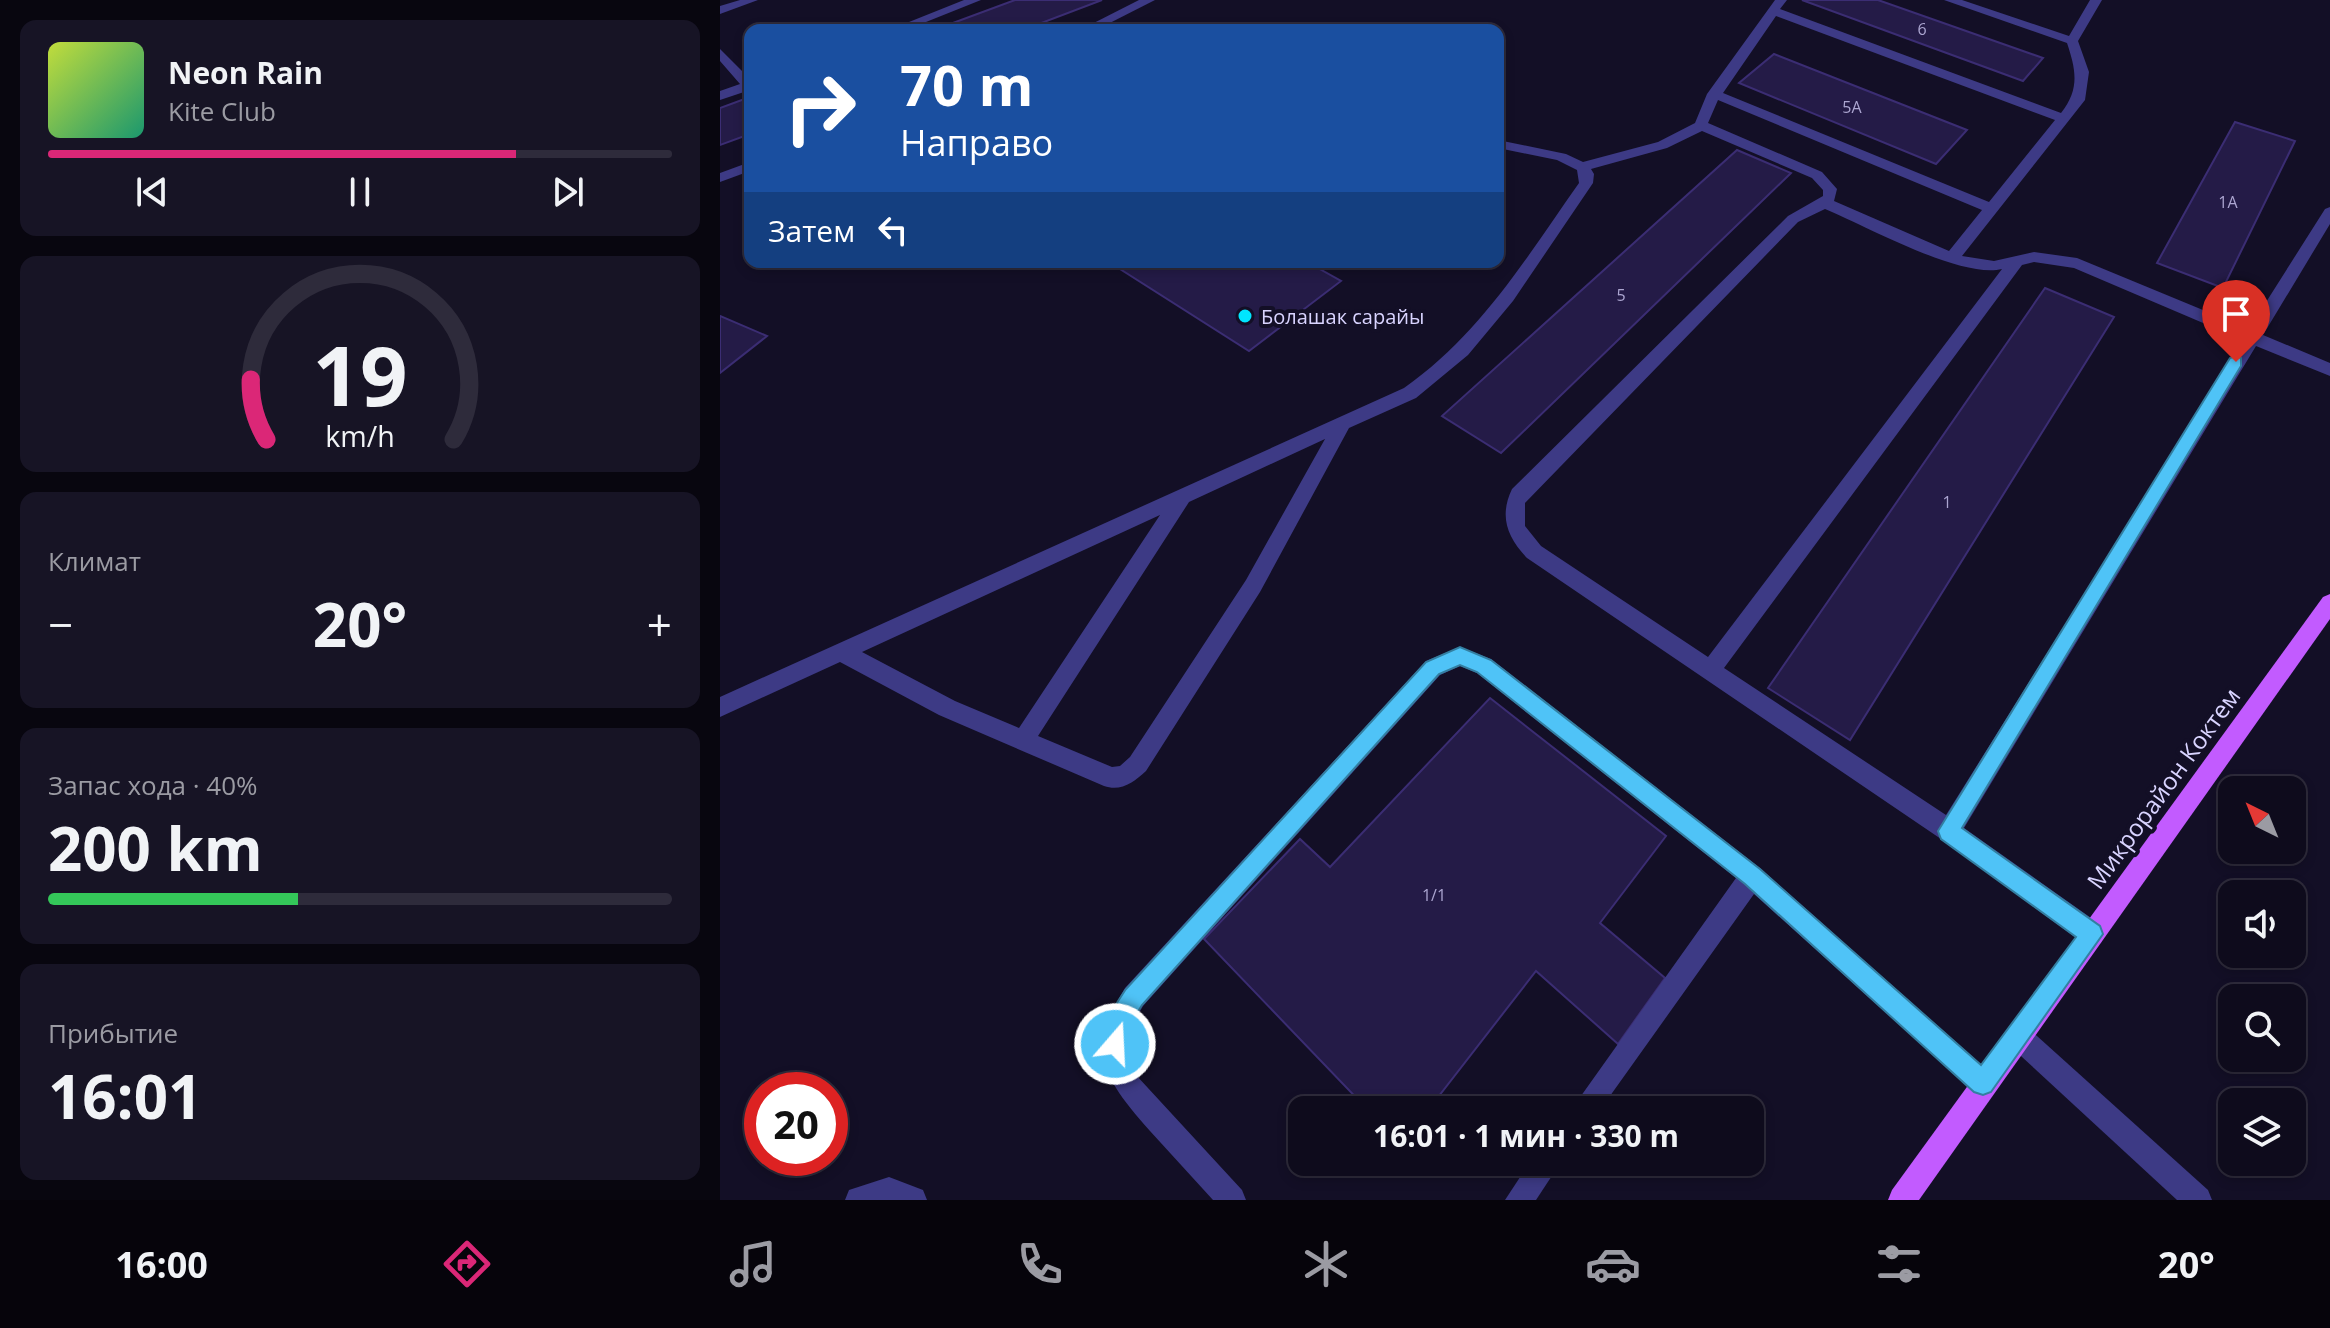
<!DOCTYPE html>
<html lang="ru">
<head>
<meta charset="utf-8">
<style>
	:root { --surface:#0e0b1c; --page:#171425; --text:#f1f3f6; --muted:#9b9ba3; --line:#2e2b3b; --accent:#db2777 }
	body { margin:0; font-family:"Open Sans",sans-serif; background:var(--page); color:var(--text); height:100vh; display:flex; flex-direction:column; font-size:30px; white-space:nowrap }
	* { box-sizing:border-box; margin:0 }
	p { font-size:26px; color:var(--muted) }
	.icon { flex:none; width:44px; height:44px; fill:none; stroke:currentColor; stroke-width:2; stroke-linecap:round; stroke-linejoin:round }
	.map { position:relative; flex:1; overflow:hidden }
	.panel { display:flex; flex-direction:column; gap:20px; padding:20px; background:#08060f; width:720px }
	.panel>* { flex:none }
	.banner { position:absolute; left:24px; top:24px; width:760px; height:244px; border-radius:16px; box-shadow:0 4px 12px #0003,0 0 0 2px var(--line); background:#1a4fa0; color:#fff; overflow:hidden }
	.needle { width:52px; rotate:317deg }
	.buttons { position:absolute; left:1498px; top:776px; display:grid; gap:16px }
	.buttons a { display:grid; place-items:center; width:88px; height:88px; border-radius:16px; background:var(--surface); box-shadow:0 4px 12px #0003,0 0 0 2px var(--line); font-size:40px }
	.speed { position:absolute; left:24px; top:1072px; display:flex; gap:16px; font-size:40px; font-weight:700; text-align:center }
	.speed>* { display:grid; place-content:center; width:104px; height:104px; border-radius:50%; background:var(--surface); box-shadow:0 4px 12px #0003,0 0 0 2px var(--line); line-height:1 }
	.speed .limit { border:12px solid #d22; background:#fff; color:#111 }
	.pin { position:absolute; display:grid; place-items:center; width:68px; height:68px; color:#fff; margin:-82px -34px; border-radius:50% 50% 50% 0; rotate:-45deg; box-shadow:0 0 8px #0007 }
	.pin .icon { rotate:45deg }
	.me { position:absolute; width:88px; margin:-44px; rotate:19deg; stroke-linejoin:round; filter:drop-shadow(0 0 6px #0008) }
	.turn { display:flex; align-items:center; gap:28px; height:168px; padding:0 24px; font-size:36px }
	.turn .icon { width:104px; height:104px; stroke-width:2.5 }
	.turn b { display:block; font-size:56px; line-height:68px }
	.then { display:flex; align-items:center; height:76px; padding:0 24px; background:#0003; gap:16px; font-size:30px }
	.big { font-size:60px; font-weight:700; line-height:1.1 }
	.panel .widget { flex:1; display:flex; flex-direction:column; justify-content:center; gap:12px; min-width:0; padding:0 28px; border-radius:16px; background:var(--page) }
	.panel .dial { align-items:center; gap:0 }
	.dial svg { height:208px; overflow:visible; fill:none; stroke:var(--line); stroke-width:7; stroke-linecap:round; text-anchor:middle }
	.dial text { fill:var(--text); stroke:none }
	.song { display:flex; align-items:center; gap:24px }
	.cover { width:96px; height:96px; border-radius:12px; background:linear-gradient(135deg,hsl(70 70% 55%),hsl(160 70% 35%)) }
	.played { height:8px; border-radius:4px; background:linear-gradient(90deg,var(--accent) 75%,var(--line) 75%) }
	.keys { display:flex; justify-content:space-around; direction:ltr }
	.heat { display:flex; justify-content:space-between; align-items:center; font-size:44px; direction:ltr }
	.charge { height:12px; border-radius:6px; background:linear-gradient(90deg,#34c759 40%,var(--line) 0) }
	.trip { position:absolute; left:568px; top:1096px; width:476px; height:80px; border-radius:16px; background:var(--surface); box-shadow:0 4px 12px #0003,0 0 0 2px var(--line); font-weight:700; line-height:80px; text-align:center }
	.dock { display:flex; height:128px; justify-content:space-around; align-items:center; background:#06040b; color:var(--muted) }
	.dock .icon { width:56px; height:56px }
	.dock .active { color:var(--accent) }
	.dock b { font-size:36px; color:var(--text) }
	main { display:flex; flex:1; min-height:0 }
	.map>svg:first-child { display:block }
	.building { fill:#241b47; stroke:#3b2d73; stroke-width:2 }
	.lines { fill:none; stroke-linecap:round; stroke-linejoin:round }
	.minor { fill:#3d3a85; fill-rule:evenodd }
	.major { fill:#c25bff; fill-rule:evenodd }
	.route { fill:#4fc3f7; stroke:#337fa1; stroke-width:2 }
	.poi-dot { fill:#00e5ff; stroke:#130f26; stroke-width:3 }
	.labels { text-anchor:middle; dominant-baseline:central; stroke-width:8; stroke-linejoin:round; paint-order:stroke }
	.number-label { font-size:16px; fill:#aca6d1 }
	.poi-label { font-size:20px; fill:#d9d4ff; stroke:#130f26; text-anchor:start }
	.near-street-label { font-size:24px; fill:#d9d4ff; stroke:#130f26 }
</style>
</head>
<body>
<main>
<section class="panel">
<div class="widget">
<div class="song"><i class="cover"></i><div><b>Neon Rain</b><p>Kite Club</p></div></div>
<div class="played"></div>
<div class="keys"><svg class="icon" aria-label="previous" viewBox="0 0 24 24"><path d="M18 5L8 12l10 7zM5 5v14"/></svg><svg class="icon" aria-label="pause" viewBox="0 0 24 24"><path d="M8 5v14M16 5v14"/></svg><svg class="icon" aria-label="next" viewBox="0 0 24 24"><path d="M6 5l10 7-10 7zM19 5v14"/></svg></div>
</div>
<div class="widget dial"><svg viewBox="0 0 100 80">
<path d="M14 69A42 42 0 1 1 86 69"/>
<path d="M14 69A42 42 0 0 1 8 46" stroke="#db2777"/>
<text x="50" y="56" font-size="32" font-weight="700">19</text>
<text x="50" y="72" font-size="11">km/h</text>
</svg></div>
<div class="widget"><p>Климат</p>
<div class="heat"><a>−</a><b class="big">20°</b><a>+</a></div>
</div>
<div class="widget"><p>Запас хода · 40%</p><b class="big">200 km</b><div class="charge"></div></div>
<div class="widget"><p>Прибытие</p><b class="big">16:01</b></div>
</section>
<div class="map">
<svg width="1610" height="1200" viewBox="0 0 1610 1200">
	<rect width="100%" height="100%" fill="#130f26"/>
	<!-- building -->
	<g class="building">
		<path d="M295 0H382L303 30H214Z"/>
		<path d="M1082 0H1158L1323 58 1303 81Z"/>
		<path d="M1054 54 1247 130 1216 164 1019 83Z"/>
		<path d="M30 97V134L0 145V108Z"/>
		<path d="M1515 122 1575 141 1503 288 1437 263Z"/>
		<path d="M1017 150 1071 173 781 453 722 416Z"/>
		<path d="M389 262H587L621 281 529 351Z"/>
		<path d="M1325 288 1394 317 1130 740 1048 688Z"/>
		<path d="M0 316 47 336 0 373Z"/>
		<path d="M770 698 946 836 880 923 945 978 898 1044 816 971 708 1110H648L484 939 580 839 610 867Z"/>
	</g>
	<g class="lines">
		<!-- minor -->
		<g class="minor">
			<path d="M20 0H38L0 14V6Z"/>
			<path d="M244 0H261L186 30H169Z"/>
			<path d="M419 0H435L376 30H360Z"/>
			<path d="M1055 0H1067L1060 9 1341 113C1360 89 1356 70 1347 43L1224 0H1242L1349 36 1370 0H1382L1358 41 1369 72 1365 100 1242 256 1274 261 1314 252 1357 258 1529 329 1605 209 1610 207V224L1543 335 1610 363V376L1536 346 1244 828 1381 925 1384 934 1381 943 1372 946 1363 943 1221 839 807 558C787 537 779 516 792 489L1068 216 1103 196V190L1092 178 982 131 947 148 871 169 874 174 873 183 793 301 748 355 696 398 629 428 540 592 426 771C414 782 401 792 384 786L219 715 120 662 0 717V697L684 388C760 335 806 258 859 183L857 170 837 160 778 148V140L846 154 863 162 938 142 975 123 987 94ZM1056 16 1335 120 1269 202 1003 93ZM998 100 1262 210 1229 251 1114 201 1117 189 1102 172 988 123ZM1105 209C1146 226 1241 279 1282 269L988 657 821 546 805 526V503L1078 222ZM1314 262 1354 268 1523 340 1226 815 1004 668 1302 265ZM605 439 526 580 410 757 400 766 392 767 318 736 469 502ZM440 515 299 728 235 701 142 652Z"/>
			<path d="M0 49 30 79V90L0 100V91L20 84 0 61Z"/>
			<path d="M30 162V171L0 182V173Z"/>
			<path d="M740 647 771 659 1040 868 1272 1074 1276 1083 1272 1092 1263 1096 1254 1092 1034 894 880 1110H851L1016 878 757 673 740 666 720 675 423 1006 413 1024 409 1039 416 1075 522 1190 526 1200H493C472 1177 451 1154 430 1131 384 1079 366 1053 405 988L706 661Z"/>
			<path d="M1298 1023 1307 1027 1488 1190 1492 1200H1457L1289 1045 1285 1036 1289 1027Z"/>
			<path d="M810 1162H841L816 1200H785Z"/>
			<path d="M169 1177 203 1190 207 1200H125L129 1190Z"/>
		</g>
		<!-- major -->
		<path class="major" d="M1610 594V619L1199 1200H1168L1172 1190 1603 597Z"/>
	</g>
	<!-- route -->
	<path class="route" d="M1516 356 1521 358V366L1242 828 1380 926 1383 934 1271 1092 1263 1095 1254 1092 1025 884 757 672 740 665 719 674 422 1005 410 1025 403 1053 395 1056 386 1053C377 1030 394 1007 406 989L706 662 740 647 771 660 1040 869 1261 1065 1356 937 1221 839 1218 831 1510 358Z"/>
	<!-- markers -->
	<circle class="poi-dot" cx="525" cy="316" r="8"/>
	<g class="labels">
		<!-- number labels -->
		<g class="number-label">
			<text x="1202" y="29">6</text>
			<text x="1132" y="107">5А</text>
			<text x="1508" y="202">1А</text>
			<text x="901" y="295">5</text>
			<text x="1227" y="502">1</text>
			<text x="714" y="895">1/1</text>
		</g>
		<!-- poi labels -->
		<g class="poi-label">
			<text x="541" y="316">Болашак сарайы</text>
		</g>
		<!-- near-street labels -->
		<g class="near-street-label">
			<text transform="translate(1443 788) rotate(-54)">Микрорайон Коктем</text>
		</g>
	</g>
</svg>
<div class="buttons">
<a><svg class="needle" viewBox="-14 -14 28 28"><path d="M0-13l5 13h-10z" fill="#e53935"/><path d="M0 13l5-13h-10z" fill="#9b9ba3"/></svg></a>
<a><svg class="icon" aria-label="sound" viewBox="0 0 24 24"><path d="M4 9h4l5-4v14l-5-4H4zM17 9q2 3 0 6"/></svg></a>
<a><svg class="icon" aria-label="search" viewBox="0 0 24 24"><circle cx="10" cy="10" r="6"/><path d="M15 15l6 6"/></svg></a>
<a><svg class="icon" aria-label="layers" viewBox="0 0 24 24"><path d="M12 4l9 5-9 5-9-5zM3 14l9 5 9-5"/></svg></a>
</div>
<div class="speed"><div class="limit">20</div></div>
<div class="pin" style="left:1516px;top:362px;background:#d93025"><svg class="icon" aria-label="arrive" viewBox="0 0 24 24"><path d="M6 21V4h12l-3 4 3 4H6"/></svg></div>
<svg class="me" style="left:395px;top:1044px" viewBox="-20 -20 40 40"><circle r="17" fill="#4fc3f7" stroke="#fff" stroke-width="3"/><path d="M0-11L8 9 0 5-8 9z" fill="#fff"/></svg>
<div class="trip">16:01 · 1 мин · 330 m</div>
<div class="banner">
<div class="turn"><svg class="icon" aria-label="right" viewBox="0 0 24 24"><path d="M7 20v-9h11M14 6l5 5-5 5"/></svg><div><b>70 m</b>Направо</div></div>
<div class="then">Затем<svg class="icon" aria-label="left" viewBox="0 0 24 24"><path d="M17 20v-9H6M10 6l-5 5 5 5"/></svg></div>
</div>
</div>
</main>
<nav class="dock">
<b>16:00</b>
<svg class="icon active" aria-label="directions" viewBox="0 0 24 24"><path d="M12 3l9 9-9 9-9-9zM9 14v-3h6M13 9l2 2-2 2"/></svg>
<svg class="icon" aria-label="music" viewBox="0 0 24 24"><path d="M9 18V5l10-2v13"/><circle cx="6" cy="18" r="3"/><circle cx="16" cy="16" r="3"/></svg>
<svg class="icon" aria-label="phone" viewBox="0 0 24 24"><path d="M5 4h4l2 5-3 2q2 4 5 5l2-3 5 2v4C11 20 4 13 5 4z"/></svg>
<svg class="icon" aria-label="climate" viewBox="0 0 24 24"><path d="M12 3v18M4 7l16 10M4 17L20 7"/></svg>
<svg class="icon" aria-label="car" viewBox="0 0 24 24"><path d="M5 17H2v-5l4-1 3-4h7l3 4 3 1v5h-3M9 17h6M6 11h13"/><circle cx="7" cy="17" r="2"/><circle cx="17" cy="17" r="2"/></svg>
<svg class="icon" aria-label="filters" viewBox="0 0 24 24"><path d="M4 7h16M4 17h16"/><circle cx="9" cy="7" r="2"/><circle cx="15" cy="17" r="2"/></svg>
<b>20°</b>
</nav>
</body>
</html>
